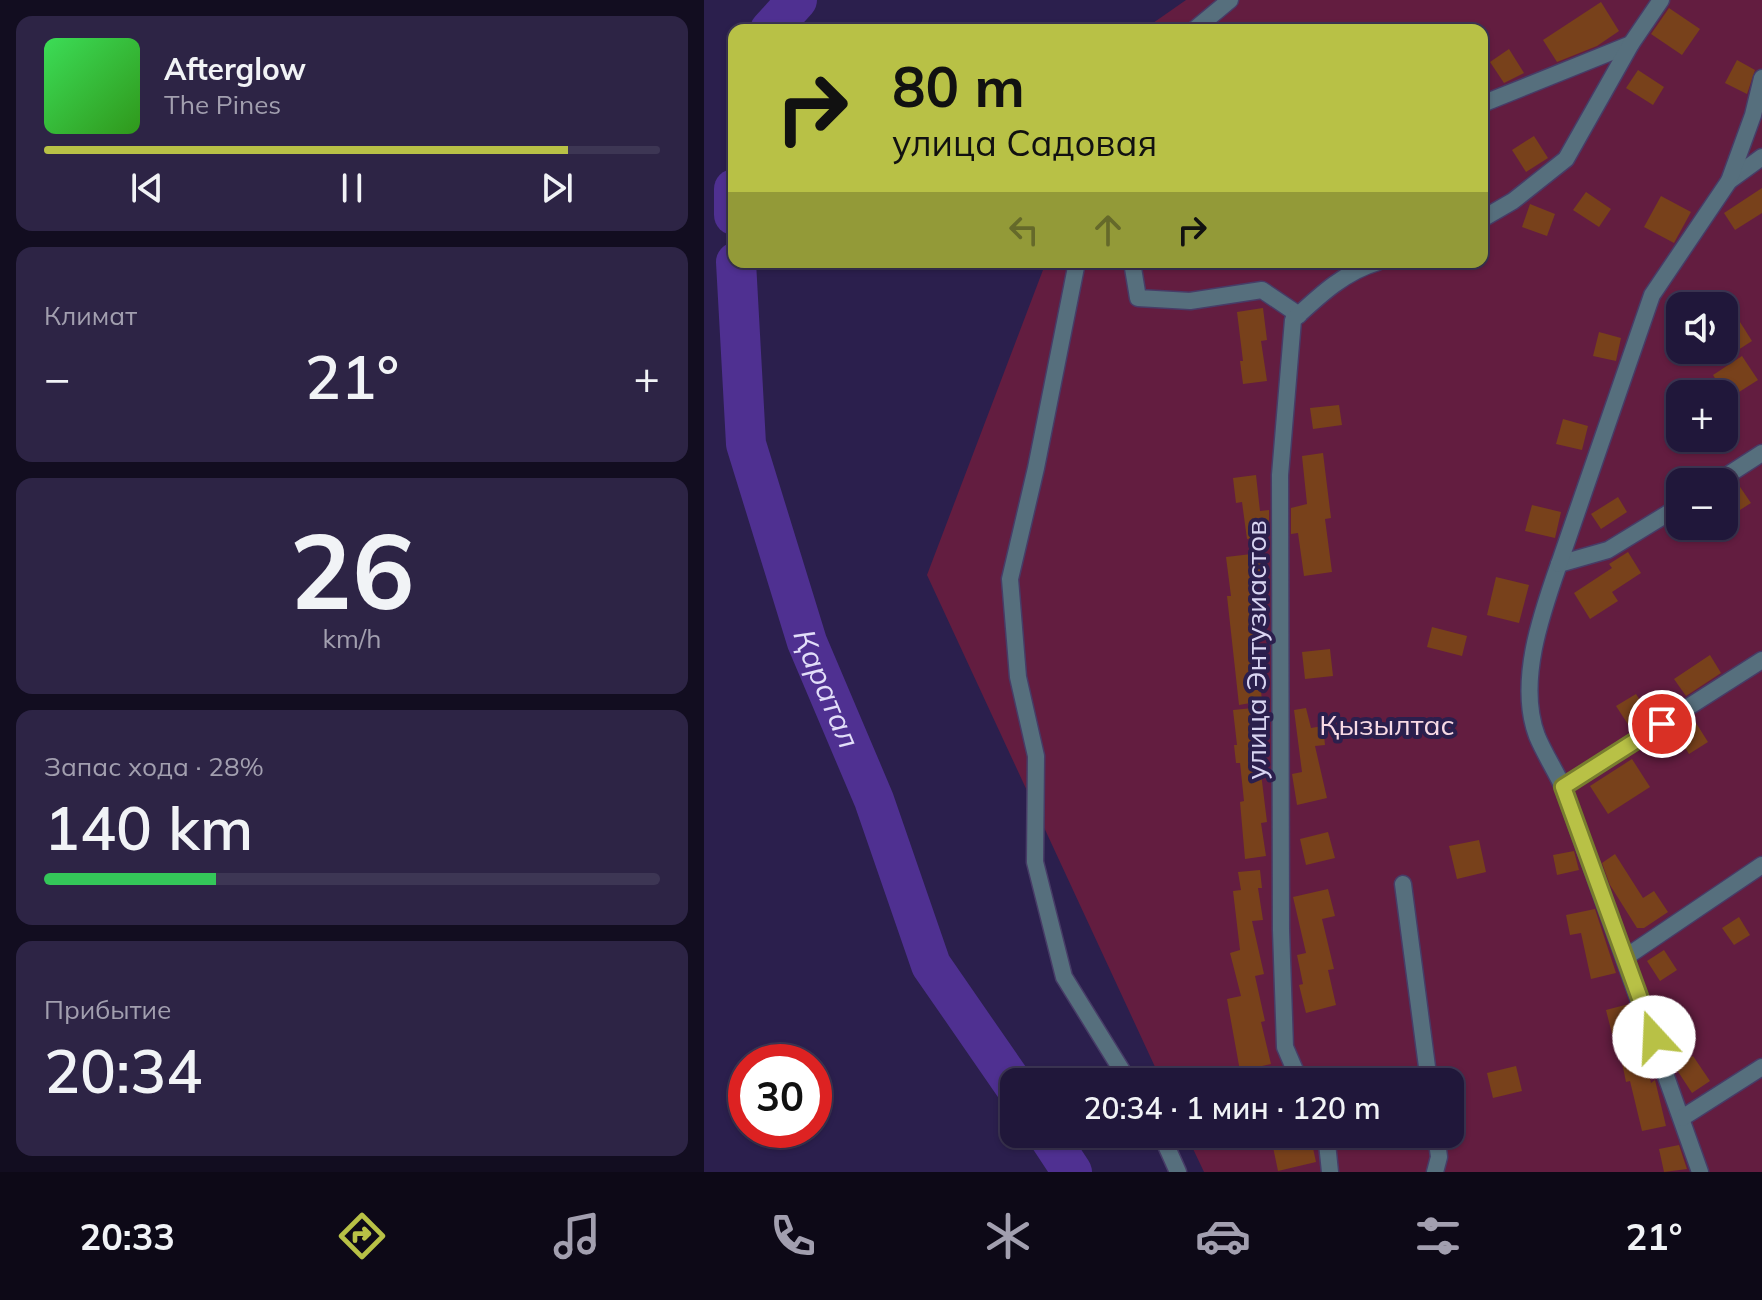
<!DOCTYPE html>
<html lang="ru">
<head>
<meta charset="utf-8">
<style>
	:root { --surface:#20173a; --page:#2d2445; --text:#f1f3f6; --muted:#a29faf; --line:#3d3654; --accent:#b8c146 }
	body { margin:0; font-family:Mulish,sans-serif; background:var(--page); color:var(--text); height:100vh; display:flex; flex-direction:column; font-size:30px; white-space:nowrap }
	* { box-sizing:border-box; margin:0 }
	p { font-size:26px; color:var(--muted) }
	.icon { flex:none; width:44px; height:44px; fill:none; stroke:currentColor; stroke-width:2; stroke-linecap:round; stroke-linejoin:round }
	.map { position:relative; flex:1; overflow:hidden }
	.sheet { display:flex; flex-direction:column; gap:16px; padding:16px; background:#120d20; width:704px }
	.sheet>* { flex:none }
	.guide { position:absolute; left:24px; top:24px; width:760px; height:244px; border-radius:16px; box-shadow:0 2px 6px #0004,0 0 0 2px var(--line); background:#b8c146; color:#111; overflow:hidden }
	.fabs { position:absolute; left:962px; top:292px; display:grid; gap:16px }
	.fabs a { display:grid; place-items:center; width:72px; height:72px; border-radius:16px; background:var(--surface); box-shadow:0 2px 6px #0004,0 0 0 2px var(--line); font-size:40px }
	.speed { position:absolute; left:24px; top:1044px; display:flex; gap:16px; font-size:40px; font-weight:700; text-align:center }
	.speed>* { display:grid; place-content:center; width:104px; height:104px; border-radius:50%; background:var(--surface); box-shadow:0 2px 6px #0004,0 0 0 2px var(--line); line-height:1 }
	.speed .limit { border:12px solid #d22; background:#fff; color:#111 }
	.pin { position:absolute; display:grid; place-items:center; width:68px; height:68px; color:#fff; margin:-34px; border:4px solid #fff; border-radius:50%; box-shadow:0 2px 8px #0007 }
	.me { position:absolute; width:88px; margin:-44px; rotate:340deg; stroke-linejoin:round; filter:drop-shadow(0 0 6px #0008) }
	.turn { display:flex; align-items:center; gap:28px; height:168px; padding:0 32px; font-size:36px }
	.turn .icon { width:104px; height:104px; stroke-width:2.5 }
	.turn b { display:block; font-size:56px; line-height:68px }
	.lanes { display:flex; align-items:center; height:76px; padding:0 32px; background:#0003; justify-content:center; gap:40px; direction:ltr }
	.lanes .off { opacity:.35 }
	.big { font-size:60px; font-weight:600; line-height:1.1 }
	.sheet .tile { flex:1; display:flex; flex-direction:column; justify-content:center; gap:12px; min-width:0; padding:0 28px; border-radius:16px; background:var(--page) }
	.sheet .dial { align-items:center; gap:0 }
	.dial b { font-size:104px; line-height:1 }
	.song { display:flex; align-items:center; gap:24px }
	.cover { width:96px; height:96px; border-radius:12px; background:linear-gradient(135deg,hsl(130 70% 55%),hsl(110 70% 35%)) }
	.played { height:8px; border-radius:4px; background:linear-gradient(90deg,var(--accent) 85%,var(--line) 85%) }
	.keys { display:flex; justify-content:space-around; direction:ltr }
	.heat { display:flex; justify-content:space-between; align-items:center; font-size:44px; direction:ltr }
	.charge { height:12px; border-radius:6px; background:linear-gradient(90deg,#34c759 28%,var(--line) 0) }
	.trip { position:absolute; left:296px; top:1068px; width:464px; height:80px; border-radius:16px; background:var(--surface); box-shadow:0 2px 6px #0004,0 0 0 2px var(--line); font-weight:600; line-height:80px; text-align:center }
	.tabs { display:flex; height:128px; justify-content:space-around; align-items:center; background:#0d0917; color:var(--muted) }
	.tabs .icon { width:56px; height:56px }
	.tabs .on { color:var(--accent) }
	.tabs b { font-size:36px; color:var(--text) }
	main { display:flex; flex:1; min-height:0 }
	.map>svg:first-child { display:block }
	.green { fill:#631d40; fill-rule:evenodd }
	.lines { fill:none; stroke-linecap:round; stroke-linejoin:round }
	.river { stroke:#4f3091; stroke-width:40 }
	.building { fill:#78411b }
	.street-casing { stroke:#473c67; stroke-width:19 }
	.street { stroke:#566f7d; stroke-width:16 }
	.route-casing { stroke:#787d2e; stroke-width:20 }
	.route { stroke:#b8c146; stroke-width:14 }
	.labels { text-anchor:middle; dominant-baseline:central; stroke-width:8; stroke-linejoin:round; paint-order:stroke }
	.street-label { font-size:28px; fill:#d8d4f1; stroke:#2b1f4d }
	.park-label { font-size:28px; fill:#f7d9e4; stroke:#2b1f4d }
	.water-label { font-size:30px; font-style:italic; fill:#e2def9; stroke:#2b1f4d }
</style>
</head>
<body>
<main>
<section class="sheet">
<div class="tile">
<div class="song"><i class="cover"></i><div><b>Afterglow</b><p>The Pines</p></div></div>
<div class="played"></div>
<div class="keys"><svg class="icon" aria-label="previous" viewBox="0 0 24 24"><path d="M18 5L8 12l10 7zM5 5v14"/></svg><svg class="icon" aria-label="pause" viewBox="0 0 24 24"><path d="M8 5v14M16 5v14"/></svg><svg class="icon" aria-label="next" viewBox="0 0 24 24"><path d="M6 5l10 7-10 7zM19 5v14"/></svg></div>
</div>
<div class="tile"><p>Климат</p>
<div class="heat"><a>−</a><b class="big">21°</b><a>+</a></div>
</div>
<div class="tile dial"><b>26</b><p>km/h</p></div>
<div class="tile"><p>Запас хода · 28%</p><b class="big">140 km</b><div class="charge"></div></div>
<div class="tile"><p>Прибытие</p><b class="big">20:34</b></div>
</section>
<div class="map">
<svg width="1058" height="1172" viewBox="0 0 1058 1172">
	<rect width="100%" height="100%" fill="#2b1f4d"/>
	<!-- green -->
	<path class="green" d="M482 0H1058V1172H500L482 1134H746V1082H458L223 575 342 262H778V30H439ZM976 306H1020V350H976ZM976 394H1020V438H976ZM976 482H1020V526H976Z"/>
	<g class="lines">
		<!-- river -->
		<g class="river">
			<path d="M66 30 93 0"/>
			<path d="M30 189V215"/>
			<path id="s1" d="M32 262 42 444 103 642 170 800 227 965 310 1085"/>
			<path d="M343 1134 368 1172"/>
		</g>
	</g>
	<!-- building -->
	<g class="building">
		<path d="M897 2 915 31 893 46 853 62 839 40Z"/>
		<path d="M965 8 996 29 978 55 947 34Z"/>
		<path d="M805 49 820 73 800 83 786 62Z"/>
		<path d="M1033 60 1051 70 1043 94 1021 83Z"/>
		<path d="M934 70 960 87 949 105 922 88Z"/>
		<path d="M830 136 844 158 822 172 808 150Z"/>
		<path d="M1058 188V213L1031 230 1020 213Z"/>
		<path d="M882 192 907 209 895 227 869 210Z"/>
		<path d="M957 196 987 212 970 243 940 227Z"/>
		<path d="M826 204 851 214 843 236 818 227Z"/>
		<path d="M559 308 563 340 557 341 563 381 539 384 536 361H539L533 312Z"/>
		<path d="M1036 322 1048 341 1020 359V332Z"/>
		<path d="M895 332 917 338 912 361 889 356Z"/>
		<path d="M1038 356 1054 380 1024 399 1009 375Z"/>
		<path d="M635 405 638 425 609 429 606 408Z"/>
		<path d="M859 419 884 426 878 450 852 444Z"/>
		<path d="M619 453 627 518 621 519 628 572 600 576 594 533 587 534V508L603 504 598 456Z"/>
		<path d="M552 475 556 511 565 510V536L543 539 538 502 532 503 529 478Z"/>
		<path d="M1034 484 1047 503 1028 515 1020 502V493Z"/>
		<path d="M914 497 923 512 897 529 887 514Z"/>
		<path d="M828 505 857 512 851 538 821 531Z"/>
		<path d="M924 552 937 573 908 592 914 601 886 619 870 593 908 568 905 564Z"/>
		<path d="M556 553 559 575 548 576 554 621 550 622 558 701 535 705 523 596H527L522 557Z"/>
		<path d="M792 577 825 585 815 623 783 615Z"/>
		<path d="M728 627 763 636 758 656 723 647Z"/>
		<path d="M626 649 629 676 601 679 598 652Z"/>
		<path d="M1006 655 1017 673 982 696 970 679Z"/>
		<path d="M932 694 946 716 927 729 912 706Z"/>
		<path d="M549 708 563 822 557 823 562 856 541 859 536 802 540 801 536 763H532L530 745H533L529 710Z"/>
		<path d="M602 708 607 728 619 726 621 745 611 746 623 798 593 805 588 774 598 772 590 710Z"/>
		<path d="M992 723 1004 742 985 754 973 735Z"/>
		<path d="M928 759 946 787 904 814 886 786Z"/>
		<path d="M624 832 631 858 602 865 596 839Z"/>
		<path d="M775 840 782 872 753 879 745 846Z"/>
		<path d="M870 851 875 870 853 875 849 855Z"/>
		<path d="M911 854 939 898 950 891 964 912 940 928H933L906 885 898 863Z"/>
		<path d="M556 870 558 888H554L559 920 548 921 560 974 551 976 561 1021 557 1022 567 1064 536 1071 523 999 537 996 526 953 536 950 529 891 537 890 534 872Z"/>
		<path d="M624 889 631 916 618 919 630 969 624 970 632 1005 602 1013 595 985 599 984 593 955 602 953 589 897Z"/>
		<path d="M891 909 912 973 887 979 877 933 866 935 862 915Z"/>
		<path d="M1035 917 1046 935 1030 945 1018 928Z"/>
		<path d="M960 950 973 970 956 981 943 961Z"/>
		<path d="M925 1004 936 1052 940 1051 947 1083 951 1080 962 1126 938 1131 926 1081 922 1082 912 1033 908 1034 902 1010Z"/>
		<path d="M989 1056 1006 1081 988 1093 971 1067Z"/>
		<path d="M812 1066 818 1091 789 1098 783 1073Z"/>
		<path d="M607 1139 612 1162 574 1171 569 1147Z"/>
		<path d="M975 1145 983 1169 960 1172 955 1149Z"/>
	</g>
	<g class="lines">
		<defs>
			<g id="street">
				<path d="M490 30 526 0"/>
				<path d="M778 104 927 44"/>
				<path d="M1025 181 1058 157"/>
				<path d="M778 219 809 201 862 159 927 44 957 0"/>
				<path d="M373 262 332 468 306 579 314 677 332 756 331 862 360 977 425 1082"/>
				<path d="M428 262 434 298 486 301 558 290 595 315"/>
				<path d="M1013 482 1058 453"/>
				<path d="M976 506 904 550 855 564C837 615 813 683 833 736 840 753 851 770 859 787L996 1172"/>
				<path d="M855 564 948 295 1025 181 1049 115 1058 78"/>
				<path d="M859 787 1058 660"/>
				<path d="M699 884 725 1082"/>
				<path d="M922 957 1058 865"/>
				<path d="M596 1082 581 1047 577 930 576 475 589 320C615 296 640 272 674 262"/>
				<path d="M978 1118 1058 1067"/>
				<path d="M457 1134 474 1172"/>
				<path d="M620 1134 623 1143 626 1172"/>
				<path d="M731 1172 735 1157 732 1134"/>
			</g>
		</defs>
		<!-- street casing -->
		<use href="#street" class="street-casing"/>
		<!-- street -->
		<use href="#street" class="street"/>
	</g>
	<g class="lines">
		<defs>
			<path id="route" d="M950 1037 859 787 958 724"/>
		</defs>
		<!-- route casing -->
		<use href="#route" class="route-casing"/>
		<!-- route -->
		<use href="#route" class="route"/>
	</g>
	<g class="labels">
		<!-- street labels -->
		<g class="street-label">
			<text transform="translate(551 650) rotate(-90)">улица Энтузиастов</text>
		</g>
		<!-- park labels -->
		<g class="park-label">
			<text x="683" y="724">Қызылтас</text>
		</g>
		<!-- water labels -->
		<g class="water-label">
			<text stroke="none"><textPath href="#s1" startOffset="440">Қаратал</textPath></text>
		</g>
	</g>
</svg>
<div class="fabs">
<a><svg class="icon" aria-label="sound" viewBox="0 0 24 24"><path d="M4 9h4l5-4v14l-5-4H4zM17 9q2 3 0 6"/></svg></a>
<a>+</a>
<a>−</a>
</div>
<div class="speed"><div class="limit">30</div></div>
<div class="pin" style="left:958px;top:724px;background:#d93025"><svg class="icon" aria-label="arrive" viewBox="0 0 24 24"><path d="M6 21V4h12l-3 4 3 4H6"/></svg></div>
<svg class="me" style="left:950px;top:1037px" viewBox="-20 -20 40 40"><circle r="19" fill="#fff"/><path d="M0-13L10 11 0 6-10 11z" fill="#b8c146"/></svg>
<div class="trip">20:34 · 1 мин · 120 m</div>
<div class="guide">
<div class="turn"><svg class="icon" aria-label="right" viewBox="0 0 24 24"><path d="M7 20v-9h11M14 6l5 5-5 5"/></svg><div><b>80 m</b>улица Садовая</div></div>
<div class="lanes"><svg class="icon off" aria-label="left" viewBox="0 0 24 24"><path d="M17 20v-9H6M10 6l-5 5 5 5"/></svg><svg class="icon off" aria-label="ahead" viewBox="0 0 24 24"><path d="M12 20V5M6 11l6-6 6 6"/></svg><svg class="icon" aria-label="right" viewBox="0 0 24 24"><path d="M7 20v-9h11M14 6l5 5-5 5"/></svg></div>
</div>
</div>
</main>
<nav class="tabs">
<b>20:33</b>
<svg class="icon on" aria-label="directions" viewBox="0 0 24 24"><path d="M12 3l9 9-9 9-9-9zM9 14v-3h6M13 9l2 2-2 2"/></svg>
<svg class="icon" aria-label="music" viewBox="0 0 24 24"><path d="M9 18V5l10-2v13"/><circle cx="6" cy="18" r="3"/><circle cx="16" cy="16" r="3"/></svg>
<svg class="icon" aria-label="phone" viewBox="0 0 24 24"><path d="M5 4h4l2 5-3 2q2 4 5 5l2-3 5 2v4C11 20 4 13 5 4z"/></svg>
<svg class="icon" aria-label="climate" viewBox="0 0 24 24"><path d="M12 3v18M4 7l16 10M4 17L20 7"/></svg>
<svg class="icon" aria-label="car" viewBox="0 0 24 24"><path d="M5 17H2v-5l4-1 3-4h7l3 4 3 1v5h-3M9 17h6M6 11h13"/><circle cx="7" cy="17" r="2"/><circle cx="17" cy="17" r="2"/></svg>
<svg class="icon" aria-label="filters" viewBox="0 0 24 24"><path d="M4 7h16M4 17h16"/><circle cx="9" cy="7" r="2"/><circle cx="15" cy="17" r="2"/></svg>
<b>21°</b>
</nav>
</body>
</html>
